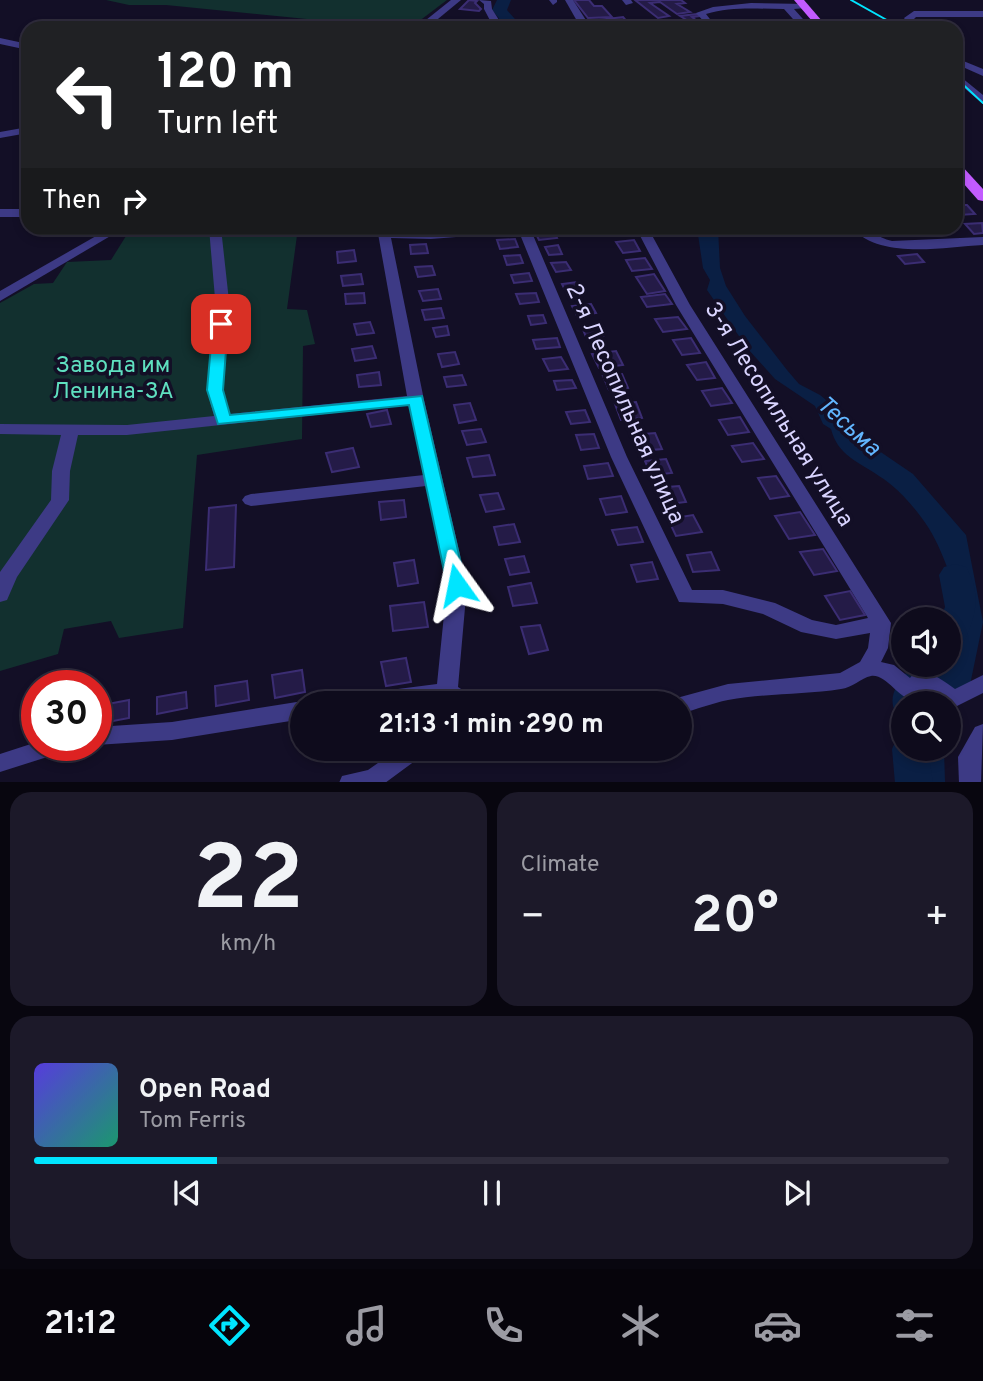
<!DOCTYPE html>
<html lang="en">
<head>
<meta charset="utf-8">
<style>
	:root { --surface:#0e0b1c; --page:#1c1929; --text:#f1f3f6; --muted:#9b9ba3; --line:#2e2b3b; --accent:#00e5ff }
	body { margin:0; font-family:Overpass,sans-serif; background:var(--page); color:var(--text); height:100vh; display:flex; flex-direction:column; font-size:26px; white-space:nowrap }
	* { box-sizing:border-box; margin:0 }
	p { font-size:23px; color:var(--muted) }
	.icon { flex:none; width:38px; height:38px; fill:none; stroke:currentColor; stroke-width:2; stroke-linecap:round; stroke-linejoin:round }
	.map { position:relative; height:782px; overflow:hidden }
	.panel { display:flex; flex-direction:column; gap:10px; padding:10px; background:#08060f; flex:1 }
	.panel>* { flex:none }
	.hud { position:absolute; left:21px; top:21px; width:942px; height:214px; border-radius:21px; box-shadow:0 4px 10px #0003,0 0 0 2px var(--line); background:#202124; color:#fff; overflow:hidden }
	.buttons { position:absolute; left:891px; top:607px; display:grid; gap:14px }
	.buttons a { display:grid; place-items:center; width:70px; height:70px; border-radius:50%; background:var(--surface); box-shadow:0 4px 10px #0003,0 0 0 2px var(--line); font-size:35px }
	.speed { position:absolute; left:21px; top:670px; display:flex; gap:14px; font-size:35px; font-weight:700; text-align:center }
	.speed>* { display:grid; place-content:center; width:91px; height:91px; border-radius:50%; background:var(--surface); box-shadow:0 4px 10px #0003,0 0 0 2px var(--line); line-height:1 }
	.speed .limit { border:10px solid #d22; background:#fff; color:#111 }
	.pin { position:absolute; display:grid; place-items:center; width:60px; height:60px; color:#fff; margin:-30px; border-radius:14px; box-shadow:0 4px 10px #0006 }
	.me { position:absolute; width:77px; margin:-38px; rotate:348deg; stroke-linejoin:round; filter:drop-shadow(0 0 5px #0008) }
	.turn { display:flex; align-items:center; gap:24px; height:147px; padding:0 21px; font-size:32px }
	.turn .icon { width:91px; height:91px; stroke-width:2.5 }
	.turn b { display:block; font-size:49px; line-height:60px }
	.then { display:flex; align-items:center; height:66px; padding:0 21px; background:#0003; gap:14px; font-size:26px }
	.big { font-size:52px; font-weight:700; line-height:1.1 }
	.panel .card { flex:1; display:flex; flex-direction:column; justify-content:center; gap:10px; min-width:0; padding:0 24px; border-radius:21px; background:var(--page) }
	.panel .dial { align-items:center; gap:0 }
	.dial b { font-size:91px; line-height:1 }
	.song { display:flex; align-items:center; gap:21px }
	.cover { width:84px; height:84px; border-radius:10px; background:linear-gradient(135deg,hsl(250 70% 55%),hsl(160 70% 35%)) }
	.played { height:7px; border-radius:4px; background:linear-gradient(90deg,var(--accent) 20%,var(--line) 20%) }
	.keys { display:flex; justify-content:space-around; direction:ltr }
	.heat { display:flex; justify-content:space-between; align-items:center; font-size:38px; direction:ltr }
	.panel .tiles { flex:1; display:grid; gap:10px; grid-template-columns:1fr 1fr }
	.card:last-child { grid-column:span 2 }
	.trip { position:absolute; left:290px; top:691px; width:402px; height:70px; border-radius:35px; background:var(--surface); box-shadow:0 4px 10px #0003,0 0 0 2px var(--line); font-weight:700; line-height:70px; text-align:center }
	.tabs { display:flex; height:112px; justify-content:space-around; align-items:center; background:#06040b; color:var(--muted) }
	.tabs .icon { width:49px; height:49px }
	.tabs .active { color:var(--accent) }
	.tabs b { font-size:32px; color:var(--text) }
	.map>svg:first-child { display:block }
	.green { fill:#12302f }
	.water { fill:#0a1f44 }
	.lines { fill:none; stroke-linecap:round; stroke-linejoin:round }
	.river { fill:#0a1f44; fill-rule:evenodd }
	.building { fill:#241b47; stroke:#3b2d73; stroke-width:2 }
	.minor { fill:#3d3a85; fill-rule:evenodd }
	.major { fill:#c25bff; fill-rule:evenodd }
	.tram { stroke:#00e5ff; stroke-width:2 }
	.route { fill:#00e5ff; stroke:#0095a6; stroke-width:2 }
	.labels { text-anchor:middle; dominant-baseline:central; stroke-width:7; stroke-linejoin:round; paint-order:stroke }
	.park-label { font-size:23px; fill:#5fe0c0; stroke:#130f26 }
	.street-label { font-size:23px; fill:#d9d4ff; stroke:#130f26 }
	.water-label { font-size:24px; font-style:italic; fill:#62b6ff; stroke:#130f26 }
</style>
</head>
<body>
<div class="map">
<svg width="983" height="783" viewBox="0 0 983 783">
	<rect width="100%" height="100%" fill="#130f26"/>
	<!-- green -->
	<g class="green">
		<path d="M106 0H447L410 28H397L166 5H129Z"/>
		<path d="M131 228H298L287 309 307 310 315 344 303 346 302 439 197 455 183 628 119 638 111 621 64 629 58 654 0 671V303L34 284 53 283 67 262 111 260Z"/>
	</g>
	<!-- water -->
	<g class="water">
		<path d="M697 228H718L720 268 726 286 745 316 787 370 799 384 820 395 846 416 856 426 863 440 913 474 966 535 983 622 970 685 949 709 948 704 910 703C913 688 923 676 935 665H948L949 642 962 616C954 585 941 542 921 517 910 502 895 486 879 476 858 461 838 456 831 429L823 424 815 406 775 379 748 349 707 290 710 280 703 268Z"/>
		<path d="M913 749H944L945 782H920Z"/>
	</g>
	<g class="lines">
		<!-- river -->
		<g class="river">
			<path d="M497 0H511L507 10 523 28H507L492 10Z"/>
			<path d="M955 564 966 567C983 596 975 622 960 649L948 653V620H940L945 607 939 575 944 567Z"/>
			<path d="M912 665H948L927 698V704H903V716L896 714C886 694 900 681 912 665Z"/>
			<path d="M903 736V749H928L933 783H895L892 749 897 738Z"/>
		</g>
	</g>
	<!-- building -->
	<g class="building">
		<path d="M469 0 477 1 475 3 481 9 479 11 460 9Z"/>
		<path d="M574 0H589L594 6H602L612 17 588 18Z"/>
		<path d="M635 0H681L685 3 677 4 690 12 677 14 660 2 650 3 669 16 658 18Z"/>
		<path d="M697 14 700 16 692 17 702 25H695L680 16Z"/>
		<path d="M623 17 628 23 593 24 590 21Z"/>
		<path d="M651 23 655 28H606L604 26Z"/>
		<path d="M956 205H967L975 214 959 215Z"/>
		<path d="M982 223 983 233 974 234 965 224Z"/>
		<path d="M553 230 557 238 539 240 535 232Z"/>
		<path d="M515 239 518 247 500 249 497 240Z"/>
		<path d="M634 240 640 251 623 253 616 242Z"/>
		<path d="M426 244 428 253 411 254 410 245Z"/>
		<path d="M558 245 562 254 549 255 545 247Z"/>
		<path d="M354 250 356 261 338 263 337 252Z"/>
		<path d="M917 254 924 262 905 264 898 256Z"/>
		<path d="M520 255 523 263 507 265 504 256Z"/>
		<path d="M645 258 652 269 632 271 626 260Z"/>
		<path d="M566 262 571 270 556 272 551 263Z"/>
		<path d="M432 266 435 275 418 277 415 267Z"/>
		<path d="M529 273 532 281 514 283 511 275Z"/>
		<path d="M361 274 363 284 343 286 341 276Z"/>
		<path d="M654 274 665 291 647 294 636 277Z"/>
		<path d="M577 282 582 293 567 294 562 284Z"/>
		<path d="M438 289 441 299 423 301 419 291Z"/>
		<path d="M364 293 365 303 346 304 345 294Z"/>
		<path d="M536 293 539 302 520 304 516 294Z"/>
		<path d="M665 294 672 304 647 307 641 297Z"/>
		<path d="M591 304 596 313 577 316 572 306Z"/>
		<path d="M441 308 444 318 425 320 422 310Z"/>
		<path d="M543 315 546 323 531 325 528 316Z"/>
		<path d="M678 317 687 329 663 332 655 319Z"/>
		<path d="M370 322 374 333 357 335 354 324Z"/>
		<path d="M598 325 603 336 586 337 582 327Z"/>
		<path d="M447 326 449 335 436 337 433 328Z"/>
		<path d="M557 338 560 347 536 349 533 340Z"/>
		<path d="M691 338 700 353 682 355 673 340Z"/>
		<path d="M372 346 376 358 355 361 352 349Z"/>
		<path d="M616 351 623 365 599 368 592 354Z"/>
		<path d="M455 352 459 364 442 367 438 354Z"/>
		<path d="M561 357 568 369 549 371 543 359Z"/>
		<path d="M706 362 715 378 697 380 687 365Z"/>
		<path d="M379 372 381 385 359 387 357 375Z"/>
		<path d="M622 374 628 388 609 390 603 376Z"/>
		<path d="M462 375 466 385 447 387 444 377Z"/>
		<path d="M572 380 576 388 557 390 554 381Z"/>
		<path d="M722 388 732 403 711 406 702 391Z"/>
		<path d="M636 402 642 418 621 420 615 404Z"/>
		<path d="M470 403 476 420 459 423 454 405Z"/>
		<path d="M387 410 391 424 371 427 367 414Z"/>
		<path d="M585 410 590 422 571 424 566 412Z"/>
		<path d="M740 417 749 432 728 435 719 420Z"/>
		<path d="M481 429 486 442 467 445 462 431Z"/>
		<path d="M655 433 662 449 639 451 633 435Z"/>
		<path d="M594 434 599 448 581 450 576 435Z"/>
		<path d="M753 443 764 459 742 462 732 446Z"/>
		<path d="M353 448 359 467 332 472 326 453Z"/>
		<path d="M489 455 495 475 473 477 467 458Z"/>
		<path d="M666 459 672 473 651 475 645 461Z"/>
		<path d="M608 463 613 476 588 479 584 466Z"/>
		<path d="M776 476 789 496 770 499 758 478Z"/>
		<path d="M679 486 686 502 661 505 655 488Z"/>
		<path d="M498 493 504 509 486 512 480 495Z"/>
		<path d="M621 496 627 512 606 515 600 499Z"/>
		<path d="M404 500 406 517 381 520 379 502Z"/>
		<path d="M236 505 234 567 206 570 209 508Z"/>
		<path d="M800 512 815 535 789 539 775 516Z"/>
		<path d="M693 515 702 532 676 536 668 519Z"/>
		<path d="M514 524 520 542 499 545 494 527Z"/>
		<path d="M637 527 643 542 618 545 612 530Z"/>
		<path d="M823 549 837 571 814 575 800 552Z"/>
		<path d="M711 552 719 570 693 572 687 555Z"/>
		<path d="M524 556 529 572 510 575 505 559Z"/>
		<path d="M414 560 418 583 398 586 394 563Z"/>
		<path d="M652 562 658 579 637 582 631 565Z"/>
		<path d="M531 583 537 603 513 606 508 587Z"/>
		<path d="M850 591 865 615 840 620 825 596Z"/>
		<path d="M424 602 428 627 393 631 390 606Z"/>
		<path d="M540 625 548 650 529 654 521 627Z"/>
		<path d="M406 658 411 682 386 686 381 662Z"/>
		<path d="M302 670 305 692 275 698 272 675Z"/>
		<path d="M247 681 249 700 216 706 215 686Z"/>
		<path d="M186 692 187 708 157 714V697Z"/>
		<path d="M129 700V718L97 724V706Z"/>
		<path d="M352 749H380L381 752 352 756Z"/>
	</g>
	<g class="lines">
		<!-- minor -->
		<g class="minor">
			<path d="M451 0H461L427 28H416Z"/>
			<path d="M479 0 491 1 492 9 504 28H494L484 9V4Z"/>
			<path d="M549 0H557V2L553 5Z"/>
			<path d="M565 0H573L591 28H581Z"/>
			<path d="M622 0H631L633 3 626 5Z"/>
			<path d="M751 3 806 4V8L794 9 811 28H801L784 9C758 9 732 6 706 14L713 23 708 26 696 13 713 7Z"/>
			<path d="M914 11H983V17H916L914 19 921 28H911L904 18Z"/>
			<path d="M0 38 28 44V50L0 44Z"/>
			<path d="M956 58 983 69V76L956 64Z"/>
			<path d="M956 73 983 95V104L956 81Z"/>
			<path d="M28 127V133L0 138V132Z"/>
			<rect x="0" y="209" width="28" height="8"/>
			<path d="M110 228H124L0 301V291Z"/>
			<path d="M209 228H221L230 310 223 390 230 414 407 396 377 228 431 231 530 228 627 457 692 590H723L775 603 812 620 836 625 868 618 676 305 636 228H648L690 305 891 623 888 648 881 662 894 665 910 678C921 662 943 681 955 689L983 675V693L955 707 924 691C906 717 891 673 871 676 861 678 852 688 841 689 804 695 765 693 728 700 712 703 696 710 681 713V704H671L673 699 728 684 840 673 860 662 868 648 870 633 836 639 801 632 763 614 723 604 679 602 611 457 519 232 431 239 391 238 424 400 467 585 458 687 475 698 477 704H430L431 701 333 704 335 698 343 696 437 684 447 585 426 486 251 506 245 504 242 500 245 496 251 494 424 475 409 405 127 435H78L70 471 69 500 17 577 7 600 0 602V572L51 500 52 471 61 435 0 434V424L127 425 214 416 207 390 216 310Z"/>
			<path d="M852 228C868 227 876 237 892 241L983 237V245C943 247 881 260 852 228Z"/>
			<path d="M303 701 309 704H303V719L172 740 96 745V727L172 722Z"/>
			<path d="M983 724 981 783H959L958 757 975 727Z"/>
			<path d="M37 742V746H66L63 752 0 772V754Z"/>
			<path d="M398 749H426L423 755 385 783H339L342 776 368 770Z"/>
		</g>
		<!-- major -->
		<g class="major">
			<path d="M794 0H804L828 28H818Z"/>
			<path d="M956 164 961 165 983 189V201L978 200 956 175Z"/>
		</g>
		<!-- tram -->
		<g class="tram">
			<path d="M851 0 901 28"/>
			<path d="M956 78 983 103"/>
		</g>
	</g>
	<!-- route -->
	<path class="route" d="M221 320 228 324 223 390 230 415 422 396 466 585 464 590H450L447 585 409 405 218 424 207 390 213 324Z"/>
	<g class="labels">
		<!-- park labels -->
		<g class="park-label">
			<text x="113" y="366">Завода им<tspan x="113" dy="26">Ленина-3А</tspan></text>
		</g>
		<!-- street labels -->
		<g class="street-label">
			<text transform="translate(624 404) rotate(66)">2-я Лесопильная улица</text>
			<text transform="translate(778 415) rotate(58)">3-я Лесопильная улица</text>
		</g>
		<!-- water labels -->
		<g class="water-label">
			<text transform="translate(848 427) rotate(42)">Тесьма</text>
		</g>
	</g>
</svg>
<div class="buttons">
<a><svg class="icon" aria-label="sound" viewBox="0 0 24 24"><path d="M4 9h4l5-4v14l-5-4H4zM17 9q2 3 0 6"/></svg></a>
<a><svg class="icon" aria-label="search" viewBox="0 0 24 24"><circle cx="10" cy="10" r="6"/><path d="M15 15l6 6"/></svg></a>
</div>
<div class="speed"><div class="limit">30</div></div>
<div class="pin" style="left:221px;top:324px;background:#d93025"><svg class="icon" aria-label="arrive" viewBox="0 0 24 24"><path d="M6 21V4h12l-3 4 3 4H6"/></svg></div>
<svg class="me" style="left:457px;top:585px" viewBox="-20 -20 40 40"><path d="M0-17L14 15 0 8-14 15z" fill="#00e5ff" stroke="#fff" stroke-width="4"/></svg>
<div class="trip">21:13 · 1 min · 290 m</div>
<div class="hud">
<div class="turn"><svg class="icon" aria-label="left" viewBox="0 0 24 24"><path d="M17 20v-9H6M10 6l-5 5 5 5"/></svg><div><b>120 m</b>Turn left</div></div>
<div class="then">Then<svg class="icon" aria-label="right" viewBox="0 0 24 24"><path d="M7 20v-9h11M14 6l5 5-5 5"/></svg></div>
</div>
</div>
<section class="panel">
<div class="tiles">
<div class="card dial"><b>22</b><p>km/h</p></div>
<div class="card"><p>Climate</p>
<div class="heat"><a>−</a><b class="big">20°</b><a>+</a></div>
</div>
<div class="card">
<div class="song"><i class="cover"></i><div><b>Open Road</b><p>Tom Ferris</p></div></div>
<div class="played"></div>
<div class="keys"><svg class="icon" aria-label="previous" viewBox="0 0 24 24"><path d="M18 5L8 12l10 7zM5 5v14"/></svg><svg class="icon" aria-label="pause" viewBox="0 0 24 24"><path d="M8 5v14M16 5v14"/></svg><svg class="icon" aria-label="next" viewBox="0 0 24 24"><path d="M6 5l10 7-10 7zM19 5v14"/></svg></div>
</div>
</div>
</section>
<nav class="tabs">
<b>21:12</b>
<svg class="icon active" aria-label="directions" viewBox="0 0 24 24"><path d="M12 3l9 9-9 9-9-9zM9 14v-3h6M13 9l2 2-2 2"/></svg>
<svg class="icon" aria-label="music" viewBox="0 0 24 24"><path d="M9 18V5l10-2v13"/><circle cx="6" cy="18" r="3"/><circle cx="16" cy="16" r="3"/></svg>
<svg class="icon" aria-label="phone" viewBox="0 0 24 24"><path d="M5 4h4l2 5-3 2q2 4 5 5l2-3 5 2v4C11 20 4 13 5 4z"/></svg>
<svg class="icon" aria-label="climate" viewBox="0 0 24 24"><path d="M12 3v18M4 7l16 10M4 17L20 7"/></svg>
<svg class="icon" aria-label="car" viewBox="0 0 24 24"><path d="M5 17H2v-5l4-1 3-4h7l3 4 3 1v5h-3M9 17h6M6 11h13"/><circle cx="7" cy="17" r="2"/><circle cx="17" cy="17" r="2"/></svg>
<svg class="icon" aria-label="filters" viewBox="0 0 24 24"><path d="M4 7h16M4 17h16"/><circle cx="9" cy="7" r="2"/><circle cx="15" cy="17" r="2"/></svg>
</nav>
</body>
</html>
